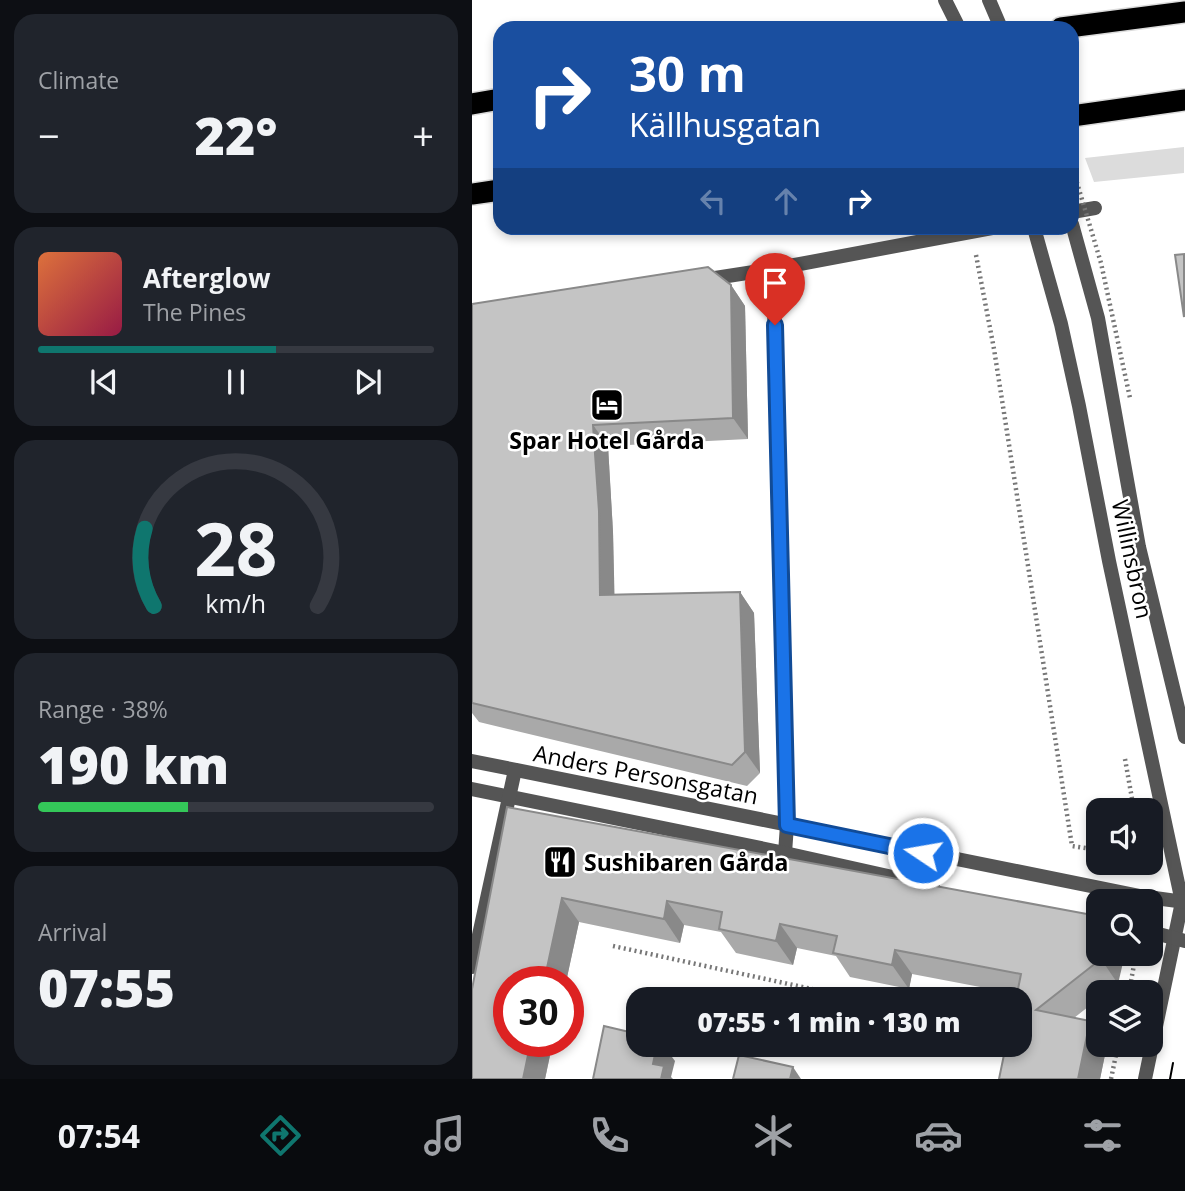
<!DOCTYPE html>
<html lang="en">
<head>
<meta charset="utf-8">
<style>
	:root { --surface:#171b24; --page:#20242c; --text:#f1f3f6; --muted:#9ea1a6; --line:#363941; --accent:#0f766e }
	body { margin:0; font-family:"Open Sans",sans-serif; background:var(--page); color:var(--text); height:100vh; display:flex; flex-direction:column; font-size:26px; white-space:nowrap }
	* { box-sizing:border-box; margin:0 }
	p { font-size:23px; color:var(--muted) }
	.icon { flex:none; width:38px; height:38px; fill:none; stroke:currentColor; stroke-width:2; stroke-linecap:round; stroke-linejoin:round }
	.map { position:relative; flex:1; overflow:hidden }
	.drawer { display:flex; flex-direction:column; gap:14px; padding:14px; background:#0d0f14; width:472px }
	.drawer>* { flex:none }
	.hud { position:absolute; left:21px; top:21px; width:586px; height:214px; border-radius:21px; box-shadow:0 4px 10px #0003; background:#1a4fa0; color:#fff; overflow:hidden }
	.tools { position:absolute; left:614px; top:798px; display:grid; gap:14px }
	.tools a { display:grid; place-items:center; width:77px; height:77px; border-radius:14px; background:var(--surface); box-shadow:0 4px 10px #0003; font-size:35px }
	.speed { position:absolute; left:21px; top:966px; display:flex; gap:14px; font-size:35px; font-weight:700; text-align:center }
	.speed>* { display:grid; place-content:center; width:91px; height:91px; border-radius:50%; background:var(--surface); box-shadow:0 4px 10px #0003; line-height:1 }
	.speed .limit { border:10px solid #d22; background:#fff; color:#111 }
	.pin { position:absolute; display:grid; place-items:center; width:60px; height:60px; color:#fff; margin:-72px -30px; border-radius:50% 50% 50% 0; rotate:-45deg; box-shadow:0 0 7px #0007 }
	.pin .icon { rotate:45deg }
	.me { position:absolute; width:77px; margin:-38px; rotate:282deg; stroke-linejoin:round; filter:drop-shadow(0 0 5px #0008) }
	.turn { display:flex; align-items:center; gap:24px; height:147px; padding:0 21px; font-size:32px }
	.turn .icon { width:91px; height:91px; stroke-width:2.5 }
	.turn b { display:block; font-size:49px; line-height:60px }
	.lanes { display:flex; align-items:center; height:66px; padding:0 21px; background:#0003; justify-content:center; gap:35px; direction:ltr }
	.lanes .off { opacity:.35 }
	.big { font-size:52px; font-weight:800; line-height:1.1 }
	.drawer .widget { flex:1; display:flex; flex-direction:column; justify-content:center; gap:10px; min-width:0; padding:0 24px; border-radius:21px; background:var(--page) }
	.drawer .dial { align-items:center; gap:0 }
	.dial svg { height:182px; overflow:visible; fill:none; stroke:var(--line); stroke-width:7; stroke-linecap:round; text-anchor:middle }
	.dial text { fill:var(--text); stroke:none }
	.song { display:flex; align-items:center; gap:21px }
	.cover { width:84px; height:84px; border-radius:10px; background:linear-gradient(135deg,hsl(20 70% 55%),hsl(340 70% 35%)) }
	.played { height:7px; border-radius:4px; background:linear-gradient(90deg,var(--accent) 60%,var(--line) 60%) }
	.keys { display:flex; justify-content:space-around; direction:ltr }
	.heat { display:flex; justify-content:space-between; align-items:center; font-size:38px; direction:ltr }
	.charge { height:10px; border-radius:5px; background:linear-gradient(90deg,#34c759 38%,var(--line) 0) }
	.trip { position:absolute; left:154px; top:987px; width:406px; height:70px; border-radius:21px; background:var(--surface); box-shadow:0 4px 10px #0003; font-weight:800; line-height:70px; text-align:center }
	.tabs { display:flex; height:112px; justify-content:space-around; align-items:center; background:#090b0e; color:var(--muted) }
	.tabs .icon { width:49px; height:49px }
	.tabs .selected { color:var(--accent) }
	.tabs b { font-size:32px; color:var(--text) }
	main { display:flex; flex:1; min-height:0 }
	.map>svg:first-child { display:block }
	.green { fill:#dcdcdc }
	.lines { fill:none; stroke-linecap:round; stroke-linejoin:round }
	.highway-casing { stroke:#dbdbdb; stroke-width:24 }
	.path { stroke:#777; stroke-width:4.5; stroke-dasharray:2 3.5; stroke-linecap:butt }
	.street { stroke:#555; stroke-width:14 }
	.highway { stroke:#000; stroke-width:21 }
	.tram { stroke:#000; stroke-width:2 }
	.path-bridge { stroke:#777; stroke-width:4.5; stroke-dasharray:2 3.5; stroke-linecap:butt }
	.wall { fill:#a9a9a9 }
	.shaded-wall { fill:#898989 }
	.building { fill:#c4c4c4; stroke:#898989; stroke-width:2 }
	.route-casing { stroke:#114b97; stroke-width:18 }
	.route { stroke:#1a73e8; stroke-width:12 }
	.labels { text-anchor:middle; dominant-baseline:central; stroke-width:5; stroke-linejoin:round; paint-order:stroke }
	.poi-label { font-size:23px; font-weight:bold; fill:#000; stroke:#fff }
	.street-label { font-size:23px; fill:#000; stroke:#fff }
</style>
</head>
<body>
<main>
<section class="drawer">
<div class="widget"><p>Climate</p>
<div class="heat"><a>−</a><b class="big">22°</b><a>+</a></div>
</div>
<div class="widget">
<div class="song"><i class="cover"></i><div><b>Afterglow</b><p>The Pines</p></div></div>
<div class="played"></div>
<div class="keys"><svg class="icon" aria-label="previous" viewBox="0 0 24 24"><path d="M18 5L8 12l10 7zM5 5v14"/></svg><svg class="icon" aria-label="pause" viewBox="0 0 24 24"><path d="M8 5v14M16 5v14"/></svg><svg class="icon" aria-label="next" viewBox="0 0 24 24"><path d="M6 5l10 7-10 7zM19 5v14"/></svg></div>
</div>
<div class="widget dial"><svg viewBox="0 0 100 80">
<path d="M14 69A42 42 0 1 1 86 69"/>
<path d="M14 69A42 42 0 0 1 10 35" stroke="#0f766e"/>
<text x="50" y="56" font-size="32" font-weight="700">28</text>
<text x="50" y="72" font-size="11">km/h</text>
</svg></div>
<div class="widget"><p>Range · 38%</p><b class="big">190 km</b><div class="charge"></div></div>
<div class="widget"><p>Arrival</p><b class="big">07:55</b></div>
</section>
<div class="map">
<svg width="713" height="1079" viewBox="0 0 713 1079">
	<rect width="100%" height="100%" fill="#fff"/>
	<!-- green -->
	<g class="green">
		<path d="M712 147V173L622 182 613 158Z"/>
		<path d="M289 988 343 999H286Z"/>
	</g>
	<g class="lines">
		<defs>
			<g id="highway">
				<path d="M589 28 713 12"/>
				<path d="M0 104 28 99"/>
				<path d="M600 116 713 100"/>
				<path d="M0 194 28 190"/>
			</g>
		</defs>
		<!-- highway casing -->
		<use href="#highway" class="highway-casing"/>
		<!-- path -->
		<g class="path">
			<path d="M504 255 522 349 600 846 626 850"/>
			<path d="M653 759 662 810"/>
			<path d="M141 946 386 999"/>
			<path d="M658 985 671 988"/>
			<path d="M657 992 664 954"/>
			<path d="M639 1079 646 1045"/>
		</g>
		<!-- street -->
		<g class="street">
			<path d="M473 0 487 28"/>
			<path d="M517 0 529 28"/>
			<path d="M600 212 623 208"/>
			<path d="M600 224 626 318 667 547 713 737"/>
			<path d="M562 228 589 324 607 406 637 561 710 902 673 1079"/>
			<path d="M301 269 315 825 313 853"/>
			<path d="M230 280 301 269 520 228"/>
			<path d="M0 761 668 896 713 902"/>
			<path d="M0 789 313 853 461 886"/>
			<path d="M679 932 713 941"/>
			<path d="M0 967 43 770"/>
		</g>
		<!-- highway -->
		<use href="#highway" class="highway"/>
		<!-- tram -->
		<path class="tram" d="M698 1079 701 1063"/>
		<!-- path-bridge -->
		<path class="path-bridge" d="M600 166 629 263 658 398"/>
	</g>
	<!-- wall -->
	<g class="wall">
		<path d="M259 285 273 306 276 439 136 446 141 532 142 594 268 592 282 613 288 773 275 786 7 722 0 713V304Z"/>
		<path d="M35 807 626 916 646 984 635 992H626V999L602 1018 618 1021 626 1033V1045H635L628 1079 545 994 440 974 437 989 378 977 364 956 325 948 321 965 264 953 249 932 212 925 208 943 107 922 94 982H37V1041H81L73 1079H0Z"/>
	</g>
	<!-- shaded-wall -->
	<g class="shaded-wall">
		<path d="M259 285 273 306 276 439 261 418Z"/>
		<path d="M121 425 136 446 141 532 143 616 128 595Z"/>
		<path d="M268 592 282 613 288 773 273 752Z"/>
		<path d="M90 898 107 922 94 982H72Z"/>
		<path d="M195 901 212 925 208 943 192 919Z"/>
		<path d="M308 924 325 948 321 965 304 941Z"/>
		<path d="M423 950 440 974 437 989 420 965Z"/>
		<path d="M631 954H653L646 984 629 959Z"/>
		<path d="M618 1021 626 1033V1045H635L628 1079H606Z"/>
		<path d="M59 1041H81L73 1079H51Z"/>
		<path d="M185 1045H191L203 1061 199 1077 201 1079H189L181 1064Z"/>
		<path d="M321 1067 329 1079H318Z"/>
	</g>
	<!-- building -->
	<g class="building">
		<path d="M712 254V317L703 255Z"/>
		<path d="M236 267 259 285 261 418 121 425 127 511 128 595 268 592 273 752 260 765 0 703V304Z"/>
		<path d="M35 807 626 916V954H631L629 959 564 1010 618 1021 606 1079H527L534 1045H548V999H544L549 974 423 950 420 965 361 953 365 936 308 924 304 941 247 929 250 912 195 901 192 919 90 898 72 982H37V1041H59L51 1079H0V989Z"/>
		<path d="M132 1026 166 1034V1045H185L181 1064 192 1066 189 1079H121Z"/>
		<path d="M267 1055 321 1067 318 1079H261Z"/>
	</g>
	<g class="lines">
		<defs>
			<path id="route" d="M303 325 315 825 451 853"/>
		</defs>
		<!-- route casing -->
		<use href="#route" class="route-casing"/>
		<!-- route -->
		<use href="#route" class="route"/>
	</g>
	<!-- icons -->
	<defs>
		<symbol id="hotel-square" viewBox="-11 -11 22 22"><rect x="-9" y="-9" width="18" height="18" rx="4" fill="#000" stroke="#fff"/><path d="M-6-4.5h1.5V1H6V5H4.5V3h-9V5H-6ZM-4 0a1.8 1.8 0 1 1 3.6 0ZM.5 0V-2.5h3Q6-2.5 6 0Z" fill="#fff"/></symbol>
		<symbol id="restaurant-square" viewBox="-11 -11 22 22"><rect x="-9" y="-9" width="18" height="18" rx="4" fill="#000" stroke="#fff"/><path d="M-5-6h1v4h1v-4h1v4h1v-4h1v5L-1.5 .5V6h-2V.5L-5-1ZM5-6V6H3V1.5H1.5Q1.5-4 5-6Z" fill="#fff"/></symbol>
	</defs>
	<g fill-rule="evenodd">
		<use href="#hotel-square" x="116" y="386" width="38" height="38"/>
		<use href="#restaurant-square" x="69" y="843" width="38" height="38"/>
	</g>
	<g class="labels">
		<!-- poi labels -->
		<g class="poi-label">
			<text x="135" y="440">Spar Hotel Gårda</text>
			<text x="112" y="862" text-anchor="start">Sushibaren Gårda</text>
		</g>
		<!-- street labels -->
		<g class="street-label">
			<text transform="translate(661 559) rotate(78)">Willinsbron</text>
			<text transform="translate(174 774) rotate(11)">Anders Personsgatan</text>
		</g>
	</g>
</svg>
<div class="tools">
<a><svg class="icon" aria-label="sound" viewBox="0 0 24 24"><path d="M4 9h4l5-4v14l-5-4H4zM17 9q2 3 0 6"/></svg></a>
<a><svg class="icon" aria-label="search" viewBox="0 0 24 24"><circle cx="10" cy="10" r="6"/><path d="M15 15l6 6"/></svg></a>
<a><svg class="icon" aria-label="layers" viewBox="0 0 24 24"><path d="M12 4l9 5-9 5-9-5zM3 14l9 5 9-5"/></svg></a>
</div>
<div class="speed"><div class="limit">30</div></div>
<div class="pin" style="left:303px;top:325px;background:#d93025"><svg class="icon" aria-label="arrive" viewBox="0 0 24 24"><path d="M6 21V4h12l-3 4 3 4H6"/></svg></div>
<svg class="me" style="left:451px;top:853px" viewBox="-20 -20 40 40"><circle r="17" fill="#1a73e8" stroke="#fff" stroke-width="3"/><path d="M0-11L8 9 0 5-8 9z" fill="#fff"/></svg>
<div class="trip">07:55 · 1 min · 130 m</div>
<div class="hud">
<div class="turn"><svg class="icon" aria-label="right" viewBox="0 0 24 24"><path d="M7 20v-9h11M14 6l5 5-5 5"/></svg><div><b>30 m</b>Källhusgatan</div></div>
<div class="lanes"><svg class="icon off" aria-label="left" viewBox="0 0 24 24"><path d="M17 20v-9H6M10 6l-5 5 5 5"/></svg><svg class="icon off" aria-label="ahead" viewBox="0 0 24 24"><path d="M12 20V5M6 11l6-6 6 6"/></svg><svg class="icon" aria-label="right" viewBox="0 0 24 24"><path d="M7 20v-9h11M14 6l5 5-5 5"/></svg></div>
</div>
</div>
</main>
<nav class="tabs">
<b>07:54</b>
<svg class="icon selected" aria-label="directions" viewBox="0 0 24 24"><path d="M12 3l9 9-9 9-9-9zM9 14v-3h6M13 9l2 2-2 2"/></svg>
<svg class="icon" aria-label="music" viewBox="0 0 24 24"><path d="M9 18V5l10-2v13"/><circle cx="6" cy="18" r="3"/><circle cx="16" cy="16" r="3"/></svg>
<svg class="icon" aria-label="phone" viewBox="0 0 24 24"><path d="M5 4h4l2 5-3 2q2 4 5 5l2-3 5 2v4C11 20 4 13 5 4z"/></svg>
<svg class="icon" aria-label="climate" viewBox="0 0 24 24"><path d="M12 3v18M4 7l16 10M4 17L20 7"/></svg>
<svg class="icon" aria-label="car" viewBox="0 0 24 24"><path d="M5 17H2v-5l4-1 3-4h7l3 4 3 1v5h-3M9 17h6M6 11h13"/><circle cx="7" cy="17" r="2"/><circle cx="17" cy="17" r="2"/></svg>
<svg class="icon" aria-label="filters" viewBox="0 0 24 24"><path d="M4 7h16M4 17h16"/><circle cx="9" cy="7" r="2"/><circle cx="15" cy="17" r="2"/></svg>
</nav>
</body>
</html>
